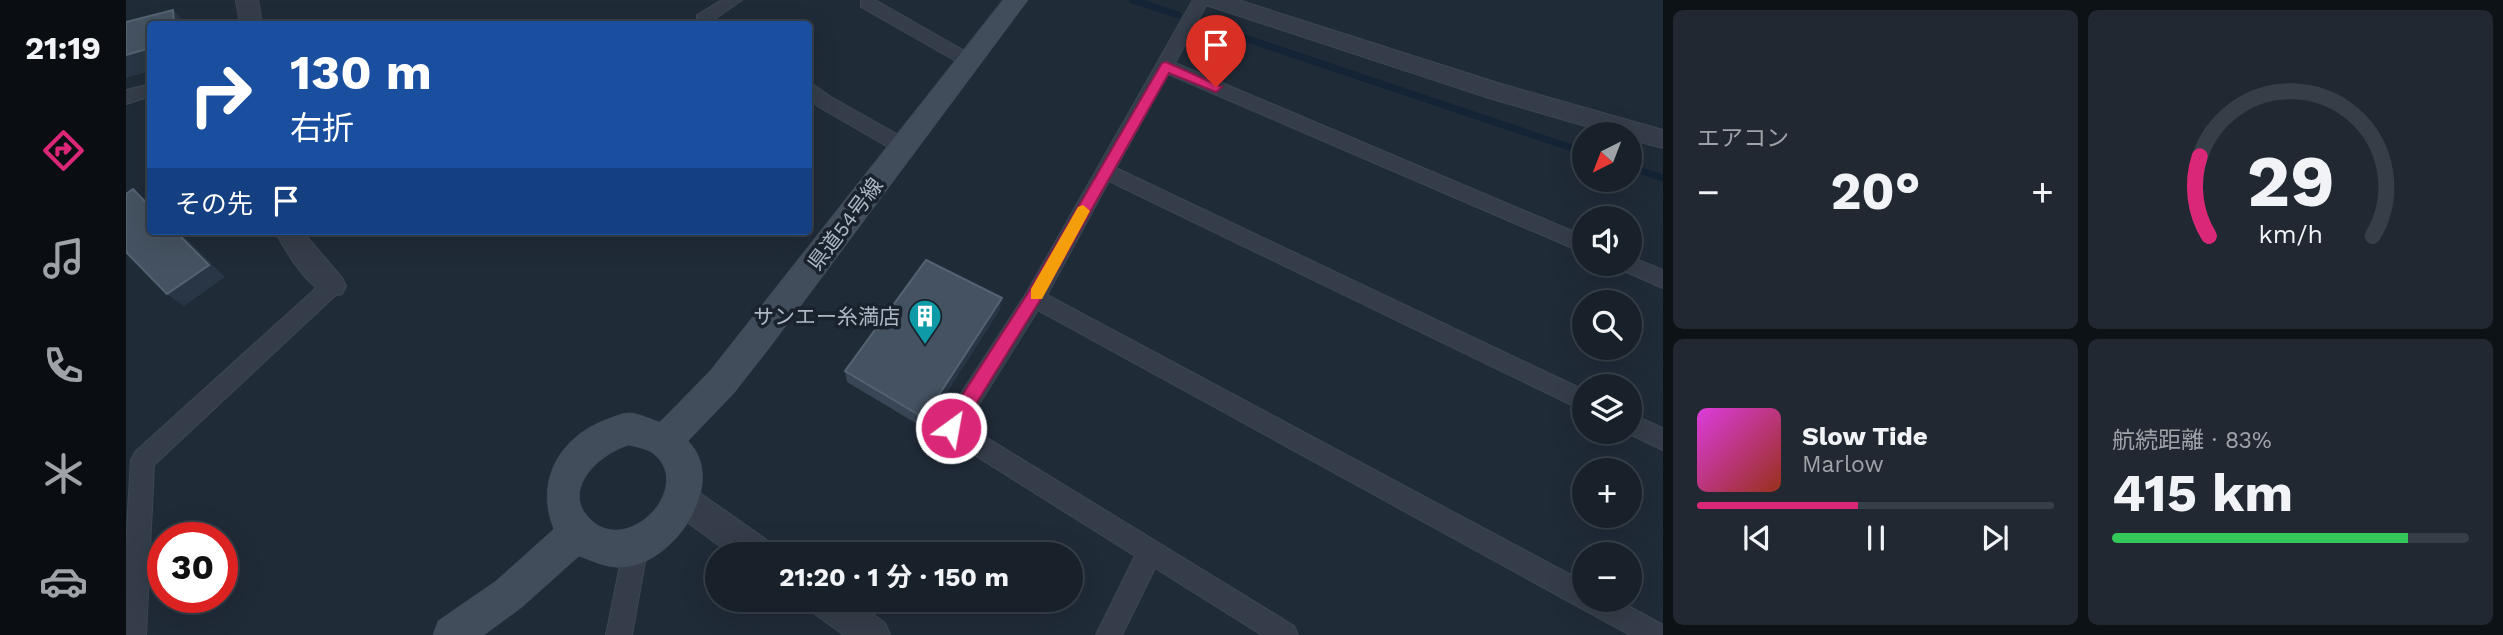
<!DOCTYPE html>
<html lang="ja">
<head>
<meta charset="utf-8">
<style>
	:root { --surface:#18202a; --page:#212832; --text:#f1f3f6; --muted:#9fa3a8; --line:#363e47; --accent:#db2777 }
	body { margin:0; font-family:"Work Sans","Noto Sans JP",sans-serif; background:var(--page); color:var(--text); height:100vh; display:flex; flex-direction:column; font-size:26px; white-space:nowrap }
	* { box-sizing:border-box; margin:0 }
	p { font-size:23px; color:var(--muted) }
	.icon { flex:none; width:38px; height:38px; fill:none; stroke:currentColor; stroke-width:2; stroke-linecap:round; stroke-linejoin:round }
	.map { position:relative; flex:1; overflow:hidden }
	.drawer { display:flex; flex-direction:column; gap:10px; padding:10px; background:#0d1217; width:840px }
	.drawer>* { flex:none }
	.guide { position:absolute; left:21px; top:21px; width:665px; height:214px; border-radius:7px; box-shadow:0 7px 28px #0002,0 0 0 2px var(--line); background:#1a4fa0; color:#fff; overflow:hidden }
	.needle { width:46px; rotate:222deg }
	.fabs { position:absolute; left:1446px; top:122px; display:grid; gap:14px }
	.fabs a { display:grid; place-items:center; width:70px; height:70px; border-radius:50%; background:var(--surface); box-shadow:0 7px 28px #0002,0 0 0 2px var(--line); font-size:35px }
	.speed { position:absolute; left:21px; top:522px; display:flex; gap:14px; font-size:35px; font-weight:700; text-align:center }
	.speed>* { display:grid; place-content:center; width:91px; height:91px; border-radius:50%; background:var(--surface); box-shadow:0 7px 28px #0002,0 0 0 2px var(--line); line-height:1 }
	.speed .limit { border:10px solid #d22; background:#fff; color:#111 }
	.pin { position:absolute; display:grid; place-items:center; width:60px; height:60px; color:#fff; margin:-72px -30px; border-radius:50% 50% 50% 0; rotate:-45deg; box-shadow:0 0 7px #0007 }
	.pin .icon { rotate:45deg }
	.me { position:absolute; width:77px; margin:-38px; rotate:32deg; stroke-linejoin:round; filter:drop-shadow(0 0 5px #0008) }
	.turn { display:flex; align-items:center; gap:24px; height:147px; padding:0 28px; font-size:32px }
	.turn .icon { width:91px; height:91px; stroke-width:2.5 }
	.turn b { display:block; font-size:49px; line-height:60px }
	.then { display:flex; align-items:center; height:66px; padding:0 28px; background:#0003; gap:14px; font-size:26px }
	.big { font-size:52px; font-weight:700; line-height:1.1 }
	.drawer .card { flex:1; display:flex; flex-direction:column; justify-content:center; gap:10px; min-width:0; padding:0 24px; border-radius:10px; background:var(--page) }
	.drawer .dial { align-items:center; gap:0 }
	.dial svg { height:182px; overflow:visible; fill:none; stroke:var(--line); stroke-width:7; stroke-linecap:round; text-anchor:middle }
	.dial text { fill:var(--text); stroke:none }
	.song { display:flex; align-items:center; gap:21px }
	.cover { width:84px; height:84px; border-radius:10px; background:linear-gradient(135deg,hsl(300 70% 55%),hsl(10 70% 35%)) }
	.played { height:7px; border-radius:4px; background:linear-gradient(90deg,var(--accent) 45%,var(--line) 45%) }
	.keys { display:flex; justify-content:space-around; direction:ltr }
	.heat { display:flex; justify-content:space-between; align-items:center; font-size:38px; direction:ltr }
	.charge { height:10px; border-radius:5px; background:linear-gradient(90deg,#34c759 83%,var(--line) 0) }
	.drawer .tiles { flex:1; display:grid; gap:10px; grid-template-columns:repeat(2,1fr) }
	.trip { position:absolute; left:579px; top:542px; width:378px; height:70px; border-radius:35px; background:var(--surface); box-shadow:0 7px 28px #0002,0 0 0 2px var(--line); font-weight:700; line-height:70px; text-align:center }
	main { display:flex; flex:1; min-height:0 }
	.tab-bar { display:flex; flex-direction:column; width:126px; justify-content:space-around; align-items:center; background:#0a0d11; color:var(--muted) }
	.tab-bar .icon { width:49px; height:49px }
	.tab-bar .on { color:var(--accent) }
	.tab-bar b { font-size:32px; color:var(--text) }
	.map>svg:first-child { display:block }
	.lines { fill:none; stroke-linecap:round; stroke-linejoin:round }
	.stream { stroke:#142336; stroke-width:7 }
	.minor-casing { stroke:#3d4652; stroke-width:2 }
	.tertiary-casing { stroke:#3d4652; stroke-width:2 }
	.secondary-casing { stroke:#3d4652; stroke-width:1 }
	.minor { fill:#343d49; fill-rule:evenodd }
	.tertiary { fill:#343d49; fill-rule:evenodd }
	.secondary { fill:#424d5c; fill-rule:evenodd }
	.wall { fill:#384655 }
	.shaded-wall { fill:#293645 }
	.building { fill:#455261; stroke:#556271; stroke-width:2 }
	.route { fill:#db2777; stroke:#8e194d; stroke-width:2 }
	.slow { fill:#f59e0b }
	.labels { text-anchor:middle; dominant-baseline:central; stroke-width:7; stroke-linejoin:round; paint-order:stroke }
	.street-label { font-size:21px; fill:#aeb8c5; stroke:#19222d }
	.poi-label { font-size:21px; fill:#aeb8c5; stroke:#19222d; text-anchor:end }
</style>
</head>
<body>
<main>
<nav class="tab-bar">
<b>21:19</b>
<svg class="icon on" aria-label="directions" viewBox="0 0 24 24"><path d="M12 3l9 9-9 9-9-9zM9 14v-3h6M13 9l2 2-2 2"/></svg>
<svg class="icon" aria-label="music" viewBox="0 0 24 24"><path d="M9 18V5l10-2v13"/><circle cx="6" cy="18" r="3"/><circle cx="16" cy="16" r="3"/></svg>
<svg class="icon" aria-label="phone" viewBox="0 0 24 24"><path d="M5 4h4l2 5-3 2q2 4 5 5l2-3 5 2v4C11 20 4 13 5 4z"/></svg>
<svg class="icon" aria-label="climate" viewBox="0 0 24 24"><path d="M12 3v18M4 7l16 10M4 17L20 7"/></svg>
<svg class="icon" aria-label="car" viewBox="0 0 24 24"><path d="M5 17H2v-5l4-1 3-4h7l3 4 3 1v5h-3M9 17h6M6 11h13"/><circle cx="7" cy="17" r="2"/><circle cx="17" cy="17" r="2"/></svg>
</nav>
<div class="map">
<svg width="1537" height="635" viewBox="0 0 1537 635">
	<rect width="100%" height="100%" fill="#202b38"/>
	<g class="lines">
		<!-- stream -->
		<g class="stream">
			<path d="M1007 0 1052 15"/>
			<path d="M1077 24 1458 152"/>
			<path d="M1503 167 1537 178"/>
		</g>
		<defs>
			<g id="minor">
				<path d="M596 0H616L583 23H571V15Z"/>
				<path d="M735 0H749L849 57 852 61 843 67 837 65 735 7Z"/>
				<path d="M1067 0H1083L1049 63 1458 236V253L1042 74 990 168 1458 390V411L983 181 921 295 1458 582V600H1491L1537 625V635H1504L912 310 840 425 1168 626 1172 635H1136L1029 568 996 635H970L1009 556 817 435 814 428 817 421 901 292Z"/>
				<path d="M682 81 705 97 785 142 787 147 785 152H771L693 107 682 98Z"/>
				<path d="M24 84V96L0 104V90Z"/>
				<path d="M1503 256 1537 270V288L1496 270 1493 264H1503Z"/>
				<path d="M206 277 213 280 216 286 213 292 28 465 20 635H0V545L5 460 9 452 199 280Z"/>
				<path d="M1503 413 1537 428V450L1499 432H1503Z"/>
				<path d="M510 533 519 536 522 545 506 635H480L498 545 501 536Z"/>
			</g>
			<g id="tertiary">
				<path d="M110 0H132L136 24H114Z"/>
				<path d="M1077 0H1112L1375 84 1537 130V148L1503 139V135H1490L1363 98 1080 5Z"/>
				<path d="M149 231H176L216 278 220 286 216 294C189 303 160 252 149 231Z"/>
				<path d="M557 485 568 489 645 543 649 555H606L546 511 541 500 546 489Z"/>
				<path d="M681 600H727L759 623 764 635H718L686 612Z"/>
			</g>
			<path id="secondary" d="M877 0H902L644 347 608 393 562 441C605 484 543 573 489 567 477 566 464 560 453 556L396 607 358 635H307L312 621 370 581 428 529C409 483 432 439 477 421 485 418 495 413 503 413 513 413 525 420 534 422L584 371ZM503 445C511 447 522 449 528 454 568 487 503 556 465 520 433 490 474 453 503 445Z"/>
		</defs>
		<!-- minor casing -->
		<use href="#minor" class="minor-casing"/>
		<!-- tertiary casing -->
		<use href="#tertiary" class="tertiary-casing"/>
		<!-- secondary casing -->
		<use href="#secondary" class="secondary-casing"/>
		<!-- minor -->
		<use href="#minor" class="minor"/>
		<!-- tertiary -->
		<use href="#tertiary" class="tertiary"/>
		<!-- secondary -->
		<use href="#secondary" class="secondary"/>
	</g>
	<!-- wall -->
	<path class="wall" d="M874 309 798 428 721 382 719 371Z"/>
	<!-- shaded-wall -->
	<g class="shaded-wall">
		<path d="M47 10 61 24H48Z"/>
		<path d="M24 48V71L0 78V55Z"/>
		<path d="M7 189 23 203 24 204V207Z"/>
		<path d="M49 231H52L99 277 58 306 41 294Z"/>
		<path d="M876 298 874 309 798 428V418Z"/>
	</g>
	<!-- building -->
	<g class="building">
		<path d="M47 10 48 24H24V48L0 55V22Z"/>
		<path d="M7 189 24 207V231H49L83 265 41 294 0 252V194Z"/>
		<path d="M800 260 876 298 798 418 719 371Z"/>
	</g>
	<!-- route -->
	<path class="route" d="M1040 62 1096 87 1090 92 1043 73 913 302 832 433H819L817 428 819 422 902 293 1036 63Z"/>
	<!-- slow -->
	<path class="slow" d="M957 205 964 211 916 299H905V289L952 207Z"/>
	<!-- icons -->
	<defs>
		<symbol id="building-pin" viewBox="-11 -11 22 30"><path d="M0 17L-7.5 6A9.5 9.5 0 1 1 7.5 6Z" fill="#0f9aa8" stroke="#19222d"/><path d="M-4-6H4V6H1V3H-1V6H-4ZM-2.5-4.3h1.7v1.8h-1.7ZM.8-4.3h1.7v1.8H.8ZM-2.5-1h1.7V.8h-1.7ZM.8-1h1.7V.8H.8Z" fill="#fff"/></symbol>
	</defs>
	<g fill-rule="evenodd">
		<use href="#building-pin" x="780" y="297" width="38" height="52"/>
	</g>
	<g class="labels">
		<!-- street labels -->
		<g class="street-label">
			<text transform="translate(719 224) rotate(-53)">県道54号線</text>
		</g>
		<!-- poi labels -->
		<g class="poi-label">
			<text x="774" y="316">サンエー糸満店</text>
		</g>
	</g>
</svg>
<div class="fabs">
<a><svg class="needle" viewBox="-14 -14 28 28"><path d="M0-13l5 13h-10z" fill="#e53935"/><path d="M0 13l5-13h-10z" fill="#9fa3a8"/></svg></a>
<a><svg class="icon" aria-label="sound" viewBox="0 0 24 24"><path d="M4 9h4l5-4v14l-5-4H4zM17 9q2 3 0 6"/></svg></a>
<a><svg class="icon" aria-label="search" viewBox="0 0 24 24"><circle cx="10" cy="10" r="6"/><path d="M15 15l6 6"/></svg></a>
<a><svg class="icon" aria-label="layers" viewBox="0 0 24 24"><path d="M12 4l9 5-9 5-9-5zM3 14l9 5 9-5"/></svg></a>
<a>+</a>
<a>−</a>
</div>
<div class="speed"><div class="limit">30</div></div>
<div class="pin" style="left:1090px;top:87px;background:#d93025"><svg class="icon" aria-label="arrive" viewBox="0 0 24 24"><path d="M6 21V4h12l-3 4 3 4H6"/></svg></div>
<svg class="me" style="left:825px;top:428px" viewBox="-20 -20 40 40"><circle r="17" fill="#db2777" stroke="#fff" stroke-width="3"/><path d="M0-11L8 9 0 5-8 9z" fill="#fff"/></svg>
<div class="trip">21:20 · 1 分 · 150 m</div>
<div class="guide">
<div class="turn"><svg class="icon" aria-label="right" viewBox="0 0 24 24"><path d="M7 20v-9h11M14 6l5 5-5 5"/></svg><div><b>130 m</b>右折</div></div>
<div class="then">その先<svg class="icon" aria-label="arrive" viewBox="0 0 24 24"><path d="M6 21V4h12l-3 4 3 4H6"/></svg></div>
</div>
</div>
<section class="drawer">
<div class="tiles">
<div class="card"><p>エアコン</p>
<div class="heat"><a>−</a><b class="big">20°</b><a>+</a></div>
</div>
<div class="card dial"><svg viewBox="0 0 100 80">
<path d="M14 69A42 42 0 1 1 86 69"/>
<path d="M14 69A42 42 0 0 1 10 34" stroke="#db2777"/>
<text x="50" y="56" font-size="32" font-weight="700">29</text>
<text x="50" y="72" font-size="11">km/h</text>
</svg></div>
<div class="card">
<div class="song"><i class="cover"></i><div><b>Slow Tide</b><p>Marlow</p></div></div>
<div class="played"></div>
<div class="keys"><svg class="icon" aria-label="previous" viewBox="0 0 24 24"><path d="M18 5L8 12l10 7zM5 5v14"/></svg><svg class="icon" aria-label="pause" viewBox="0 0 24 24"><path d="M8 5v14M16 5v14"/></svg><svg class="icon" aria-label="next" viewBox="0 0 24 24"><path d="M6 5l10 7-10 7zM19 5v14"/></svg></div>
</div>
<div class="card"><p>航続距離 · 83%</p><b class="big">415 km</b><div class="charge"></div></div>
</div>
</section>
</main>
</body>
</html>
